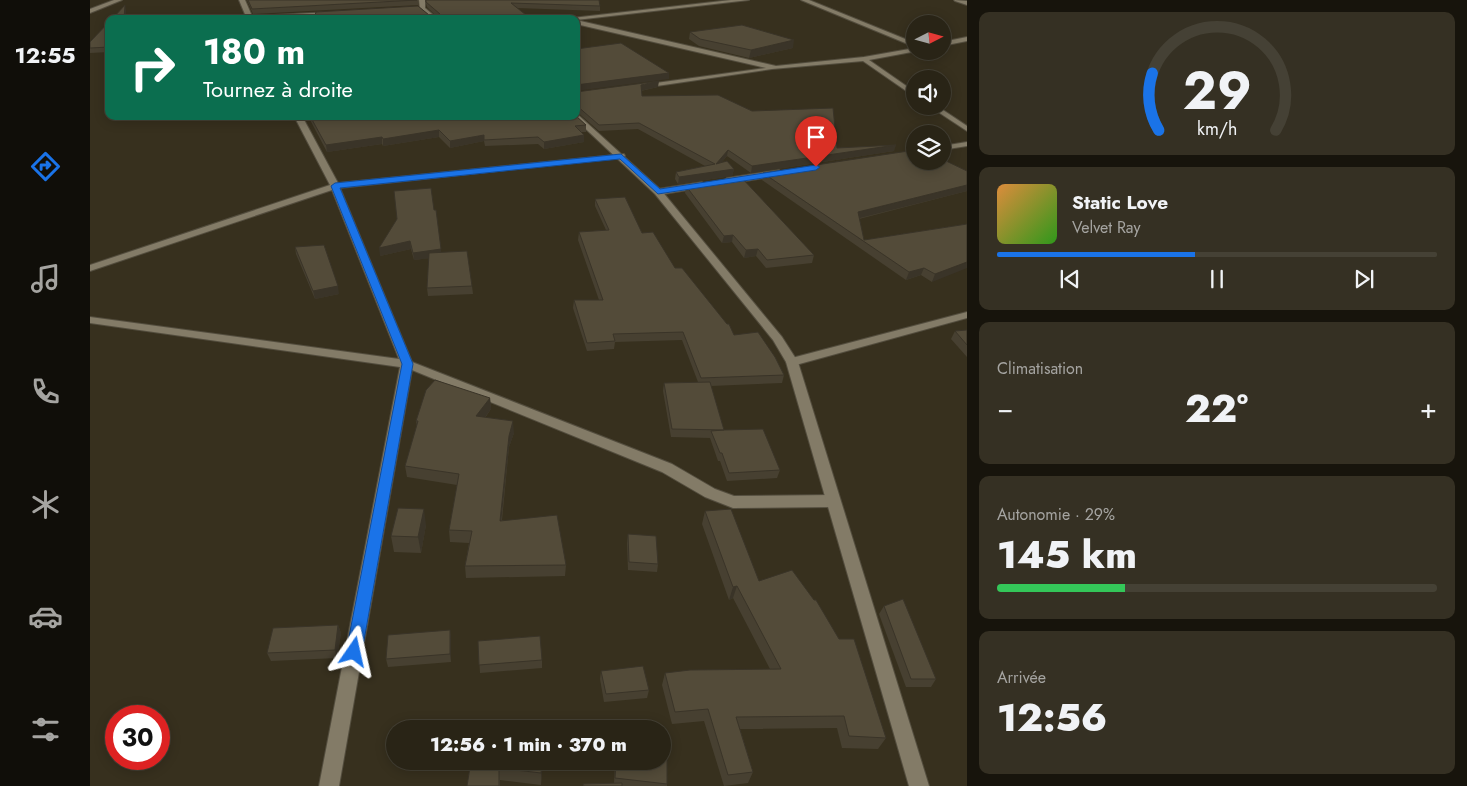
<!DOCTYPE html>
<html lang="fr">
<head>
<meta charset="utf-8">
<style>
	:root { --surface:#292416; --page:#353023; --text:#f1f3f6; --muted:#a5a4a1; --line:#454135; --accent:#1a73e8 }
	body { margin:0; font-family:Jost,sans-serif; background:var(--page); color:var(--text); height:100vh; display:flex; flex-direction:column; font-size:19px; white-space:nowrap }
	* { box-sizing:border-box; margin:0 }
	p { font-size:16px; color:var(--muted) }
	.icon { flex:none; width:28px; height:28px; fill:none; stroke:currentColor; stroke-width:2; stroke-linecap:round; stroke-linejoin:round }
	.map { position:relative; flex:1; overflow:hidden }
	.drawer { display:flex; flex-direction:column; gap:12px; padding:12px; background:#17140c; width:500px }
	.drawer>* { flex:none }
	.hud { position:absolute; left:15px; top:15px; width:475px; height:105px; border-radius:10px; box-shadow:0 2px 12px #0003,0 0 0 1px var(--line); background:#0b6e4f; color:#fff; overflow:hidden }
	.needle { width:32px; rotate:84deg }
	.tools { position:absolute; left:816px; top:15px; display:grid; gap:10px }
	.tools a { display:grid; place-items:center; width:45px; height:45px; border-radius:50%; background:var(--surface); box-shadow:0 2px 12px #0003,0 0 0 1px var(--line); font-size:25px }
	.speed { position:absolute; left:15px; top:705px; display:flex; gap:10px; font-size:25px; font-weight:700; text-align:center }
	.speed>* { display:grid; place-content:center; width:65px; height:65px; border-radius:50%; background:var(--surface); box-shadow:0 2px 12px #0003,0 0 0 1px var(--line); line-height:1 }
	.speed .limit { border:8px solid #d22; background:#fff; color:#111 }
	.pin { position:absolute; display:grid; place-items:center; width:42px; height:42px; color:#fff; margin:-51px -21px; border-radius:50% 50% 50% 0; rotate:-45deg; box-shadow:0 0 5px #0007 }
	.pin .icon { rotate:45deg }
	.me { position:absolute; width:55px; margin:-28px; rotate:11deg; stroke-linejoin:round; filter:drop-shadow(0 0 4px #0008) }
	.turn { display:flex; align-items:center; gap:18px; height:105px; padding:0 15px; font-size:22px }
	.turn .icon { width:65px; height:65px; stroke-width:2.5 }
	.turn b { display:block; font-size:35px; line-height:42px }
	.big { font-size:38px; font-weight:800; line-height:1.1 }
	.drawer .widget { flex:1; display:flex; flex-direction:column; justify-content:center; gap:8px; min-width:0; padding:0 18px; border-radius:10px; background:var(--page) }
	.drawer .dial { align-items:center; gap:0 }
	.dial svg { height:130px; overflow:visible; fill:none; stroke:var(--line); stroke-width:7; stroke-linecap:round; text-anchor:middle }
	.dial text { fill:var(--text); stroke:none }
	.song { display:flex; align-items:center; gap:15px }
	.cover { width:60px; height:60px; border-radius:8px; background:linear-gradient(135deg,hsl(30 70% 55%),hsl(110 70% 35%)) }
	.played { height:5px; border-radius:2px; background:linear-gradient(90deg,var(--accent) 45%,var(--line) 45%) }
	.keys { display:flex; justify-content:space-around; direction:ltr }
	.heat { display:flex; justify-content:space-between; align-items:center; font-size:28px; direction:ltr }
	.charge { height:8px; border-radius:4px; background:linear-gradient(90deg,#34c759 29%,var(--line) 0) }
	.trip { position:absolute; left:296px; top:720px; width:285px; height:50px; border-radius:25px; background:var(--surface); box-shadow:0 2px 12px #0003,0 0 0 1px var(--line); font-weight:800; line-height:50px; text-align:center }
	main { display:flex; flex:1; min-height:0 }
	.tabs { display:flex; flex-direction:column; width:90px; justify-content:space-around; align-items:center; background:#100e09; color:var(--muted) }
	.tabs .icon { width:35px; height:35px }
	.tabs .selected { color:var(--accent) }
	.tabs b { font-size:22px; color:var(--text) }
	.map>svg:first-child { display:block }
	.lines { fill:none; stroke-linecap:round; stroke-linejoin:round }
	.street-casing { stroke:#534d3e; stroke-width:2 }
	.secondary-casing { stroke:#534d3e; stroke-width:2 }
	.street { fill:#837b67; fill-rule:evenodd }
	.secondary { fill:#837b67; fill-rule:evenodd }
	.wall { fill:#474031 }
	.shaded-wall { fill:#3a3428 }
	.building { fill:#534b39; stroke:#3a3428 }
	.route { fill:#1a73e8; stroke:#114b97 }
</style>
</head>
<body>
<main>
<nav class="tabs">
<b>12:55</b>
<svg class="icon selected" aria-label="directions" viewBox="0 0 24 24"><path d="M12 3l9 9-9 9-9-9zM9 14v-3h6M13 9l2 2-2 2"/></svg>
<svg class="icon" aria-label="music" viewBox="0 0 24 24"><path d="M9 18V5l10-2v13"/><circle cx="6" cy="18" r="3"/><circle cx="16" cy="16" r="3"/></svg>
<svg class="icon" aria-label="phone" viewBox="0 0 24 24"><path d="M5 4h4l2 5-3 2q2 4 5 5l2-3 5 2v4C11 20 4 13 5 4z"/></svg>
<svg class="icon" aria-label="climate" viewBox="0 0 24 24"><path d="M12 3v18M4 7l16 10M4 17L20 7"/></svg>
<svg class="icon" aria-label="car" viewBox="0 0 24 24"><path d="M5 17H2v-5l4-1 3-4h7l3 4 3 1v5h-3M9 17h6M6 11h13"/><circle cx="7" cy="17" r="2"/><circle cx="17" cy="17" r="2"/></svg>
<svg class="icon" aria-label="filters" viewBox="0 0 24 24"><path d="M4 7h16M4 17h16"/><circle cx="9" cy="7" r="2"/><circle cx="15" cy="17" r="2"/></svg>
</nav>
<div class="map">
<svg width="877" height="786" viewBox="0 0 877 786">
	<rect width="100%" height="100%" fill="#37301e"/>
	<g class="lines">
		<defs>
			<g id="street">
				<path d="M24 0H32L0 13V9Z"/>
				<path d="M149 0H155L162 16 242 12 245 14 157 19Z"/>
				<path d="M641 0H659L486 20 482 18Z"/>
				<path d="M711 0H719L825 43V47Z"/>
				<path d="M486 20 686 66 774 57 825 48V51H827L779 60 825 92V97L773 61 682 69 553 88 550 86 551 85 676 68 486 24Z"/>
				<path d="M877 37V41L852 46V42Z"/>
				<path d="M839 106H847L877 126V131Z"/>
				<path d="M204 116H212L248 183 534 154 535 156 531 158 250 188 322 362 582 464 625 489 644 496 743 495 748 497 750 501 748 505 743 507 643 508 638 506 615 497 572 472 322 370 249 786H229L310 367 0 323V317L309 359 242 190 0 271V265L240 185Z"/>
				<path d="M877 142V146L852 150V146Z"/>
				<path d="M689 170 693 173 692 175 637 184 633 181 637 178Z"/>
				<path d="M612 182 616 185 615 187 568 195 564 192 568 189Z"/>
				<path d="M877 312V318L702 366 696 362 698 359Z"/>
			</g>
			<g id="secondary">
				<path d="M329 0H335V8L348 19H341L330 10Z"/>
				<path d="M864 0 877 1V5L865 1Z"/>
				<path d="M486 113 571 190 692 337 708 362 839 786H819L696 362 683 340 565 194 483 117 486 116Z"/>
			</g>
		</defs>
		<!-- street casing -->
		<use href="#street" class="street-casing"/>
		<!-- secondary casing -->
		<use href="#secondary" class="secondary-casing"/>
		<!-- street -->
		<use href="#street" class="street"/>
		<!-- secondary -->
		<use href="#secondary" class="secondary"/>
	</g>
	<!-- wall -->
	<g class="wall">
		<path d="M157 0H328V5L163 14Z"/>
		<path d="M335 0H509L510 6V11L427 8 441 19H224L226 12 328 6 339 15 346 16 337 7Z"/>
		<path d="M19 22V52L0 53V42Z"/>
		<path d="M600 32 703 48 659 58 609 46 599 39Z"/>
		<path d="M568 87 551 91 552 96 662 111 747 148 804 151 661 173 637 156 632 162 644 169 642 176 588 184 585 179 586 172 615 166 548 129 509 131 486 111V92Z"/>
		<path d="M218 116H486L496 125V132H491L494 142 454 149 448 144 395 146 394 141 360 148 349 137 293 146 292 144 237 152Z"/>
		<path d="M877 171V191L769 219 774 240 877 224 842 282 831 275 816 280 672 180 673 173Z"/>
		<path d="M596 186 724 255 722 263 676 268 666 256 654 258 642 242 632 243 595 193Z"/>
		<path d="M505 199 552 233 585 268 644 335 694 375 692 383 621 386 634 430 690 470 687 478 637 481 630 461H628L620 438 581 437 573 391 574 383 608 382 592 340 525 342 524 349 497 351 483 308 484 300H509L488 240 489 232 516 230 505 206Z"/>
		<path d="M307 219 351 253 382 286 383 294 338 296 337 288 339 258 324 260 321 249 290 256Z"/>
		<path d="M205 247 249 294 225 299 206 254Z"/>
		<path d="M877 330V357L861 339 865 331Z"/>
		<path d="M400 398 401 409 395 418 424 433 419 447 412 520 476 565 475 576 376 578 375 566 379 543 360 542 359 530 367 485 317 477 315 466 327 427 326 421Z"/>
		<path d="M615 511 669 581 796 738 788 749 752 748 747 728 650 729 663 772 658 783 634 786 614 721 582 724 572 685 575 673 680 669 643 598 639 600 612 524Z"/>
		<path d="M336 525 331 553 304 552 301 536Z"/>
		<path d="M538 534 568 564 567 572 538 570 537 543Z"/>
		<path d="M794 606 846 679 841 687H816L789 614Z"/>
		<path d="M248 625 251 633 247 658 181 661 177 653Z"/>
		<path d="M360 630 361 639V662L298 667 296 659Z"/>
		<path d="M388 641 452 660V668L390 673Z"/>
		<path d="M511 671 559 690 557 698 514 702 510 679Z"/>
		<path d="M381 761H453L451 785 410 780V786H377Z"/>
		<path d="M525 761H572L577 784V786H493V784L524 783Z"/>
	</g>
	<!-- shaded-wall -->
	<g class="shaded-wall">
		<path d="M35 5 36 10V19H34Z"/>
		<path d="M704 40 703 48 659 58 661 50Z"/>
		<path d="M579 73V79L486 91V85Z"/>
		<path d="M569 81 568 87 550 91 551 85Z"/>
		<path d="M349 130V137L293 146V139Z"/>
		<path d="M394 135V141L360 148V141Z"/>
		<path d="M494 135V142L454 149V142Z"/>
		<path d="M292 137V144L237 152 236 145Z"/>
		<path d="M806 145 804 151 661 173 662 166Z"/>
		<path d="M638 150 637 156 624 171 626 164Z"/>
		<path d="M644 169 642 176 588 184 589 177Z"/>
		<path d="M877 185V191L766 219 768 212Z"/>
		<path d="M643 235 642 242 632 243 634 236Z"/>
		<path d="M320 241 321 249 290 256 289 248Z"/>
		<path d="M351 249V257L324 260 323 253Z"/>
		<path d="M668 249 666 256 654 258 656 250Z"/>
		<path d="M877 262V268L842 282 845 274Z"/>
		<path d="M834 268 831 275 816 280 819 272Z"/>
		<path d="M248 286 249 294 225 299 223 291Z"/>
		<path d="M400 398 401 409 387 428 386 416Z"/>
		<path d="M423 421 424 433 419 447 410 532V521L419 436Z"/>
		<path d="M334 509 336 525 331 553 328 537Z"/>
		<path d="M647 586 643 598 639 600 643 587Z"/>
		<path d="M248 625 251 633 247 658 245 650Z"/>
		<path d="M360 630 361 639V662L360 654Z"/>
		<path d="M453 761 451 785V773Z"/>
	</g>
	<!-- building -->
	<g class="building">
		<path d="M158 0H327L162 9Z"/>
		<path d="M336 0H509L510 6 421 3 441 19H224L226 12 328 6 339 15 348 16 350 14 336 2Z"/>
		<path d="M35 5 34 19H22Z"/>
		<path d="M19 22V47L0 48V42Z"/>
		<path d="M652 25 704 40 661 50 610 39 600 32Z"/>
		<path d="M531 43 579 73 486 85V49Z"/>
		<path d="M569 81 551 85 552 96 628 95 662 111 743 108 747 148 806 145 662 166 638 150 626 164 637 161 644 169 589 177 586 172 625 164 549 123 509 125 486 105V92Z"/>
		<path d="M220 116H486L496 125 485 126 494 135 454 142 448 137 394 140V135L360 141 349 130 293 139 292 137 236 145Z"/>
		<path d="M825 150V161H852V159L877 171V185L768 212 774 240 877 224V262L845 274 834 268 819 272 673 173Z"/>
		<path d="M651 177 724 255 677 260 668 249 656 250 643 235 634 236 596 186Z"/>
		<path d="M341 188 344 210H346L351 249 323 253 320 241 289 248 307 219 304 191Z"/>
		<path d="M535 197 552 233 563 232 585 268H592L637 324H639L644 335 668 332 685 357 694 375 611 378 593 332 523 334 525 341 497 343 484 300H513L489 232 519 230 505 199Z"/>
		<path d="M234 245 248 286 223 291 205 247Z"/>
		<path d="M377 251 382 286 337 288 339 253Z"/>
		<path d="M877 330V345L865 331Z"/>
		<path d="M345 380 400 398 386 416 423 421 419 436 410 521 467 515 476 565 375 566 382 531 359 530 369 474 315 466 328 421H326L336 390Z"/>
		<path d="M620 382 634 430 673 429 690 470 639 473 632 453H630L621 431 634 430 582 429 574 383Z"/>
		<path d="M308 508 334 509 328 537 301 536Z"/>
		<path d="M641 509 669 581 702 570 724 600H726L749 639H764L796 738 759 736 754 716 646 717 663 772 638 775 618 709 585 712 575 673 600 670 691 669 647 586 643 587 615 511Z"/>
		<path d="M538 534 566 536 568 564 539 562Z"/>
		<path d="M813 599 846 679H821L794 606Z"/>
		<path d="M248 625 245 650 177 653 183 628Z"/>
		<path d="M360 630V654L296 659 298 635Z"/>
		<path d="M450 636 452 660 389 665 388 641Z"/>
		<path d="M553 666 559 690 516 694 511 671Z"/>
		<path d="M572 756H577V784L525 778 526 761H572Z"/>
		<path d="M381 761H453L451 773 409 768V786H377Z"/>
		<path d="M532 783V786H494L493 784Z"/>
	</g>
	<!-- route -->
	<path class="route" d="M531 154 570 189 726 165 730 167 726 170 568 194 530 159 250 188 323 364 272 652 270 657 264 659 259 657 256 652 312 364 241 186 245 183Z"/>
</svg>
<div class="tools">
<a><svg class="needle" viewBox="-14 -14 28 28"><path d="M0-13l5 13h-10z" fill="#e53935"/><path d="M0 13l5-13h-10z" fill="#a5a4a1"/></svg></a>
<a><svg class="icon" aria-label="sound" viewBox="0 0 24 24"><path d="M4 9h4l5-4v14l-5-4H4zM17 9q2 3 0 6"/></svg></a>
<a><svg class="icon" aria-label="layers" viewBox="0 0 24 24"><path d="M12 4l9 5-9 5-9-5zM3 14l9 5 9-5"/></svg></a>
</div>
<div class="speed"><div class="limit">30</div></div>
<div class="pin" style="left:726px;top:167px;background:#d93025"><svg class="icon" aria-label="arrive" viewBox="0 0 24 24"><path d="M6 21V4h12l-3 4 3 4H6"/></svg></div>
<svg class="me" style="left:264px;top:652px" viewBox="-20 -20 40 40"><path d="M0-17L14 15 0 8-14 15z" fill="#1a73e8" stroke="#fff" stroke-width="4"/></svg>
<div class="trip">12:56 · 1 min · 370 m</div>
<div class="hud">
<div class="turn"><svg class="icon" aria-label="right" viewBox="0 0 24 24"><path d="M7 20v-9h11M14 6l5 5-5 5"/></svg><div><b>180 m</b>Tournez à droite</div></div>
</div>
</div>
<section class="drawer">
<div class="widget dial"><svg viewBox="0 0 100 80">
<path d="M14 69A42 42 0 1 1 86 69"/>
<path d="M14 69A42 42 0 0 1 10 34" stroke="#1a73e8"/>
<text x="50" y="56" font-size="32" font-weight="700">29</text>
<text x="50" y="72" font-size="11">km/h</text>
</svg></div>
<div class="widget">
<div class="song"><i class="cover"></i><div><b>Static Love</b><p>Velvet Ray</p></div></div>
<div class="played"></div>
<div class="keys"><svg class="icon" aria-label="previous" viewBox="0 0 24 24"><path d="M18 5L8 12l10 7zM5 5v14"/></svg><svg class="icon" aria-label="pause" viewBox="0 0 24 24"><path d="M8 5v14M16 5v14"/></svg><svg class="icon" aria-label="next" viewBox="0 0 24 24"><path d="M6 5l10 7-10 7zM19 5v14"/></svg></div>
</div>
<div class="widget"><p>Climatisation</p>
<div class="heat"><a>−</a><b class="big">22°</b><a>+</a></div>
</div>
<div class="widget"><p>Autonomie · 29%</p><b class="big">145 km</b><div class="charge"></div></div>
<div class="widget"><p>Arrivée</p><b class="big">12:56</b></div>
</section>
</main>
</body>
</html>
